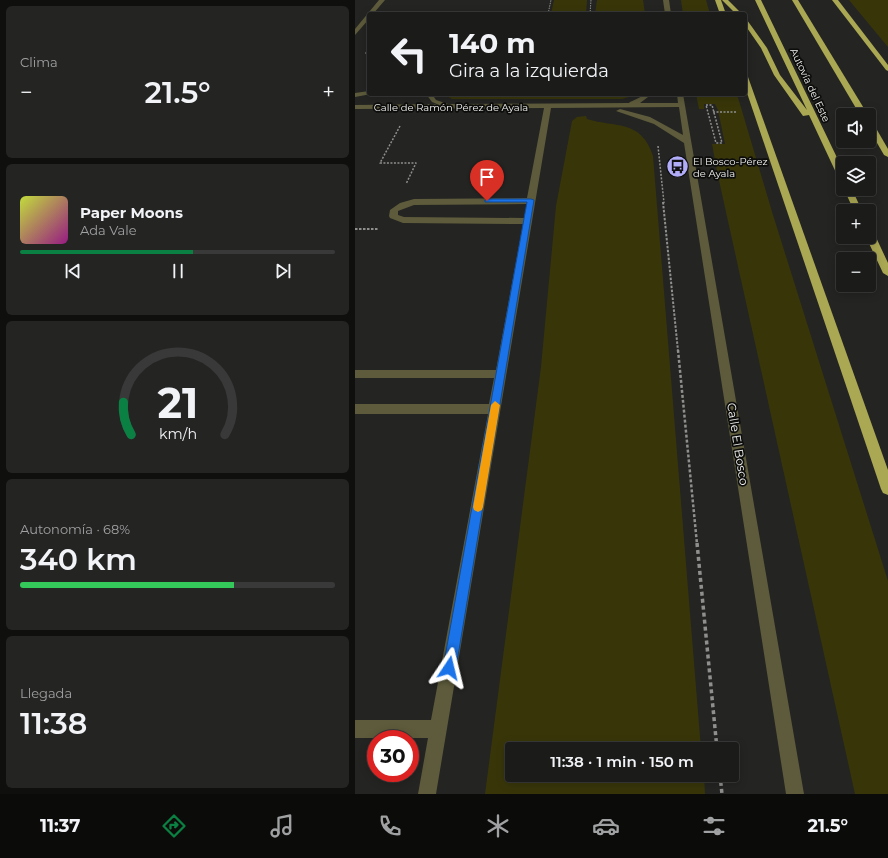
<!DOCTYPE html>
<html lang="es">
<head>
<meta charset="utf-8">
<style>
	:root { --surface:#1b1b1a; --page:#242423; --text:#f1f3f6; --muted:#a0a1a2; --line:#393939; --accent:#0b8043 }
	body { margin:0; font-family:Montserrat,sans-serif; background:var(--page); color:var(--text); height:100vh; display:flex; flex-direction:column; font-size:15px; white-space:nowrap }
	* { box-sizing:border-box; margin:0 }
	p { font-size:13px; color:var(--muted) }
	.icon { flex:none; width:22px; height:22px; fill:none; stroke:currentColor; stroke-width:2; stroke-linecap:round; stroke-linejoin:round }
	.map { position:relative; flex:1; overflow:hidden }
	.side { display:flex; flex-direction:column; gap:6px; padding:6px; background:#0f0f0e; width:355px }
	.side>* { flex:none }
	.hud { position:absolute; left:12px; top:12px; width:380px; height:84px; border-radius:4px; box-shadow:0 2px 10px #0003,0 0 0 1px var(--line); background:#1b1b1a; color:var(--text); overflow:hidden }
	.fabs { position:absolute; left:481px; top:108px; display:grid; gap:8px }
	.fabs a { display:grid; place-items:center; width:40px; height:40px; border-radius:4px; background:var(--surface); box-shadow:0 2px 10px #0003,0 0 0 1px var(--line); font-size:20px }
	.speed { position:absolute; left:12px; top:730px; display:flex; gap:8px; font-size:20px; font-weight:700; text-align:center }
	.speed>* { display:grid; place-content:center; width:52px; height:52px; border-radius:50%; background:var(--surface); box-shadow:0 2px 10px #0003,0 0 0 1px var(--line); line-height:1 }
	.speed .limit { border:6px solid #d22; background:#fff; color:#111 }
	.pin { position:absolute; display:grid; place-items:center; width:34px; height:34px; color:#fff; margin:-41px -17px; border-radius:50% 50% 50% 0; rotate:-45deg; box-shadow:0 0 4px #0007 }
	.pin .icon { rotate:45deg }
	.me { position:absolute; width:44px; margin:-22px; rotate:10deg; stroke-linejoin:round; filter:drop-shadow(0 0 3px #0008) }
	.turn { display:flex; align-items:center; gap:14px; height:84px; padding:0 16px; font-size:18px }
	.turn .icon { width:52px; height:52px; stroke-width:2.5 }
	.turn b { display:block; font-size:28px; line-height:34px }
	.big { font-size:30px; font-weight:600; line-height:1.1 }
	.side .widget { flex:1; display:flex; flex-direction:column; justify-content:center; gap:6px; min-width:0; padding:0 14px; border-radius:6px; background:var(--page) }
	.side .dial { align-items:center; gap:0 }
	.dial svg { height:104px; overflow:visible; fill:none; stroke:var(--line); stroke-width:7; stroke-linecap:round; text-anchor:middle }
	.dial text { fill:var(--text); stroke:none }
	.song { display:flex; align-items:center; gap:12px }
	.cover { width:48px; height:48px; border-radius:6px; background:linear-gradient(135deg,hsl(70 70% 55%),hsl(310 70% 35%)) }
	.played { height:4px; border-radius:2px; background:linear-gradient(90deg,var(--accent) 55%,var(--line) 55%) }
	.keys { display:flex; justify-content:space-around; direction:ltr }
	.heat { display:flex; justify-content:space-between; align-items:center; font-size:22px; direction:ltr }
	.charge { height:6px; border-radius:3px; background:linear-gradient(90deg,#34c759 68%,var(--line) 0) }
	.trip { position:absolute; left:150px; top:742px; width:234px; height:40px; border-radius:4px; background:var(--surface); box-shadow:0 2px 10px #0003,0 0 0 1px var(--line); font-weight:600; line-height:40px; text-align:center }
	.tab-bar { display:flex; height:64px; justify-content:space-around; align-items:center; background:#0b0b0a; color:var(--muted) }
	.tab-bar .icon { width:28px; height:28px }
	.tab-bar .current { color:var(--accent) }
	.tab-bar b { font-size:18px; color:var(--text) }
	main { display:flex; flex:1; min-height:0 }
	.map>svg:first-child { display:block }
	.green { fill:#383609 }
	.lines { fill:none; stroke-linecap:round; stroke-linejoin:round }
	.path-far4 { stroke:#8f8f8d; stroke-width:1; stroke-dasharray:1.5 1; stroke-linecap:butt }
	.path-far3 { stroke:#8f8f8d; stroke-width:1.5; stroke-dasharray:2 1.5; stroke-linecap:butt }
	.path-far2 { stroke:#8f8f8d; stroke-width:2; stroke-dasharray:2.5 1.5; stroke-linecap:butt }
	.path-far1 { stroke:#8f8f8d; stroke-width:2.5; stroke-dasharray:3 2; stroke-linecap:butt }
	.path { stroke:#8f8f8d; stroke-width:3.5; stroke-dasharray:4 3; stroke-linecap:butt }
	.street { fill:#5d5b3b; fill-rule:evenodd }
	.highway { fill:#aba853; fill-rule:evenodd }
	.route { fill:#1a73e8; stroke:#114b97 }
	.slow { fill:#f59e0b }
	.labels { text-anchor:middle; dominant-baseline:central; stroke-width:3.5; stroke-linejoin:round; paint-order:stroke }
	.far-street-label { font-size:10px; fill:#f2f2f0; stroke:#0d0d0c }
	.far-poi-label { font-size:10px; fill:#f2f2f0; stroke:#0d0d0c; text-anchor:start }
	.street-label { font-size:12px; fill:#f2f2f0; stroke:#0d0d0c }
</style>
</head>
<body>
<main>
<section class="side">
<div class="widget"><p>Clima</p>
<div class="heat"><a>−</a><b class="big">21.5°</b><a>+</a></div>
</div>
<div class="widget">
<div class="song"><i class="cover"></i><div><b>Paper Moons</b><p>Ada Vale</p></div></div>
<div class="played"></div>
<div class="keys"><svg class="icon" aria-label="previous" viewBox="0 0 24 24"><path d="M18 5L8 12l10 7zM5 5v14"/></svg><svg class="icon" aria-label="pause" viewBox="0 0 24 24"><path d="M8 5v14M16 5v14"/></svg><svg class="icon" aria-label="next" viewBox="0 0 24 24"><path d="M6 5l10 7-10 7zM19 5v14"/></svg></div>
</div>
<div class="widget dial"><svg viewBox="0 0 100 80">
<path d="M14 69A42 42 0 1 1 86 69"/>
<path d="M14 69A42 42 0 0 1 8 44" stroke="#0b8043"/>
<text x="50" y="56" font-size="32" font-weight="700">21</text>
<text x="50" y="72" font-size="11">km/h</text>
</svg></div>
<div class="widget"><p>Autonomía · 68%</p><b class="big">340 km</b><div class="charge"></div></div>
<div class="widget"><p>Llegada</p><b class="big">11:38</b></div>
</section>
<div class="map">
<svg width="533" height="794" viewBox="0 0 533 794">
	<rect width="100%" height="100%" fill="#242422"/>
	<!-- green -->
	<g class="green">
		<path d="M199 0H232L231 14H196Z"/>
		<path d="M242 0H288L290 14H240Z"/>
		<path d="M326 0H351L355 14H328Z"/>
		<path d="M494 0H533V47Z"/>
		<path d="M88 94H281L274 97 267 99H97Z"/>
		<path d="M341 94H382L418 215 533 581V794H500L363 176 357 144H370L363 110 360 104H349V109H344Z"/>
		<path d="M231 116 232 119C261 128 286 119 298 156L346 749H157V775H349L350 794H130L186 367 201 206 217 121 222 117Z"/>
	</g>
	<g class="lines">
		<!-- path-far4 -->
		<g class="path-far4">
			<path d="M193 14 196 0"/>
			<path d="M235 14 236 0"/>
			<path d="M10 53H14"/>
		</g>
		<!-- path-far3 -->
		<g class="path-far3">
			<path d="M351 105H357L367 143H361Z"/>
			<path d="M358 112H382"/>
			<path d="M45 126 25 163H61L51 184"/>
			<path d="M303 146 309 203"/>
		</g>
		<!-- path-far2 -->
		<g class="path-far2">
			<path d="M308 202 323 351"/>
			<path d="M0 229H24"/>
		</g>
		<!-- path-far1 -->
		<path class="path-far1" d="M323 350 342 544"/>
		<!-- path -->
		<g class="path">
			<path d="M342 543 362 749"/>
			<path d="M365 775 367 794"/>
		</g>
		<!-- street -->
		<g class="street">
			<path d="M24 0H30L18 14H14V19L0 35V29Z"/>
			<path d="M308 0H314L316 14H310Z"/>
			<path d="M14 91V94H16L0 97V93Z"/>
			<path d="M71 94H77L81 100 93 104 274 103 275 102C283 99 288 94 297 94L285 103H323L322 94H328L449 794H431L329 143 299 124 261 111 265 109 295 117 328 135 324 107 196 108 81 794H63L73 738H0V720H76L133 414H0V404H134L139 378H0V370H141L168 224 48 223 35 218 34 216 35 210 45 203 59 199 172 198 189 108 0 109V105L82 104 77 102ZM172 204 169 218 49 217 43 215V211L59 205Z"/>
		</g>
		<!-- highway -->
		<g class="highway">
			<path d="M360 0H366L371 14H365Z"/>
			<path d="M367 0H373L387 14H381Z"/>
			<path d="M400 0H406L488 170V181L484 179 454 115 448 116 419 75 406 48 390 25V19L392 20 412 48 425 75 452 110Z"/>
			<path d="M437 0H443L513 115H505Z"/>
			<path d="M477 0H483L533 65V71L531 70Z"/>
			<path d="M390 75 393 77 533 470V495L528 493 526 489 390 87Z"/>
			<path d="M514 121 518 123 533 149V157L529 155 514 129Z"/>
			<path d="M489 189H497L507 211H499Z"/>
			<path d="M514 230 519 233 533 263V276L528 273 511 237H514Z"/>
		</g>
	</g>
	<!-- route -->
	<path class="route" d="M132 199H176L179 200 101 668 99 672 94 674 90 672 88 668 172 202H130V200Z"/>
	<!-- slow -->
	<path class="slow" d="M140 401 145 405 128 507 127 510 123 512 119 510 118 507 136 405Z"/>
	<!-- icons -->
	<defs>
		<symbol id="bus-disc" viewBox="-11 -11 22 22"><circle r="9.5" fill="#b2adf9" stroke="#0d0d0c"/><path d="M-5-6H5V4H4V6H2V4H-2V6H-4V4H-5ZM-3.5-4V0h7V-4ZM-3.5 1.2v1.5H-2V1.2ZM2 1.2v1.5H3.5V1.2Z" fill="#111"/></symbol>
	</defs>
	<g fill-rule="evenodd">
		<use href="#bus-disc" x="310" y="154" width="25" height="25"/>
	</g>
	<g class="labels">
		<!-- far-street labels -->
		<g class="far-street-label">
			<text transform="translate(455 85) rotate(65)">Autovía del Este</text>
			<text x="96" y="107">Calle de Ramón Pérez de Ayala</text>
		</g>
		<!-- far-poi labels -->
		<g class="far-poi-label">
			<text x="338" y="161">El Bosco-Pérez<tspan x="338" dy="12">de Ayala</tspan></text>
		</g>
		<!-- street labels -->
		<g class="street-label">
			<text transform="translate(383 444) rotate(81)">Calle El Bosco</text>
		</g>
	</g>
</svg>
<div class="fabs">
<a><svg class="icon" aria-label="sound" viewBox="0 0 24 24"><path d="M4 9h4l5-4v14l-5-4H4zM17 9q2 3 0 6"/></svg></a>
<a><svg class="icon" aria-label="layers" viewBox="0 0 24 24"><path d="M12 4l9 5-9 5-9-5zM3 14l9 5 9-5"/></svg></a>
<a>+</a>
<a>−</a>
</div>
<div class="speed"><div class="limit">30</div></div>
<div class="pin" style="left:132px;top:201px;background:#d93025"><svg class="icon" aria-label="arrive" viewBox="0 0 24 24"><path d="M6 21V4h12l-3 4 3 4H6"/></svg></div>
<svg class="me" style="left:94px;top:668px" viewBox="-20 -20 40 40"><path d="M0-17L14 15 0 8-14 15z" fill="#1a73e8" stroke="#fff" stroke-width="4"/></svg>
<div class="trip">11:38 · 1 min · 150 m</div>
<div class="hud">
<div class="turn"><svg class="icon" aria-label="left" viewBox="0 0 24 24"><path d="M17 20v-9H6M10 6l-5 5 5 5"/></svg><div><b>140 m</b>Gira a la izquierda</div></div>
</div>
</div>
</main>
<nav class="tab-bar">
<b>11:37</b>
<svg class="icon current" aria-label="directions" viewBox="0 0 24 24"><path d="M12 3l9 9-9 9-9-9zM9 14v-3h6M13 9l2 2-2 2"/></svg>
<svg class="icon" aria-label="music" viewBox="0 0 24 24"><path d="M9 18V5l10-2v13"/><circle cx="6" cy="18" r="3"/><circle cx="16" cy="16" r="3"/></svg>
<svg class="icon" aria-label="phone" viewBox="0 0 24 24"><path d="M5 4h4l2 5-3 2q2 4 5 5l2-3 5 2v4C11 20 4 13 5 4z"/></svg>
<svg class="icon" aria-label="climate" viewBox="0 0 24 24"><path d="M12 3v18M4 7l16 10M4 17L20 7"/></svg>
<svg class="icon" aria-label="car" viewBox="0 0 24 24"><path d="M5 17H2v-5l4-1 3-4h7l3 4 3 1v5h-3M9 17h6M6 11h13"/><circle cx="7" cy="17" r="2"/><circle cx="17" cy="17" r="2"/></svg>
<svg class="icon" aria-label="filters" viewBox="0 0 24 24"><path d="M4 7h16M4 17h16"/><circle cx="9" cy="7" r="2"/><circle cx="15" cy="17" r="2"/></svg>
<b>21.5°</b>
</nav>
</body>
</html>
